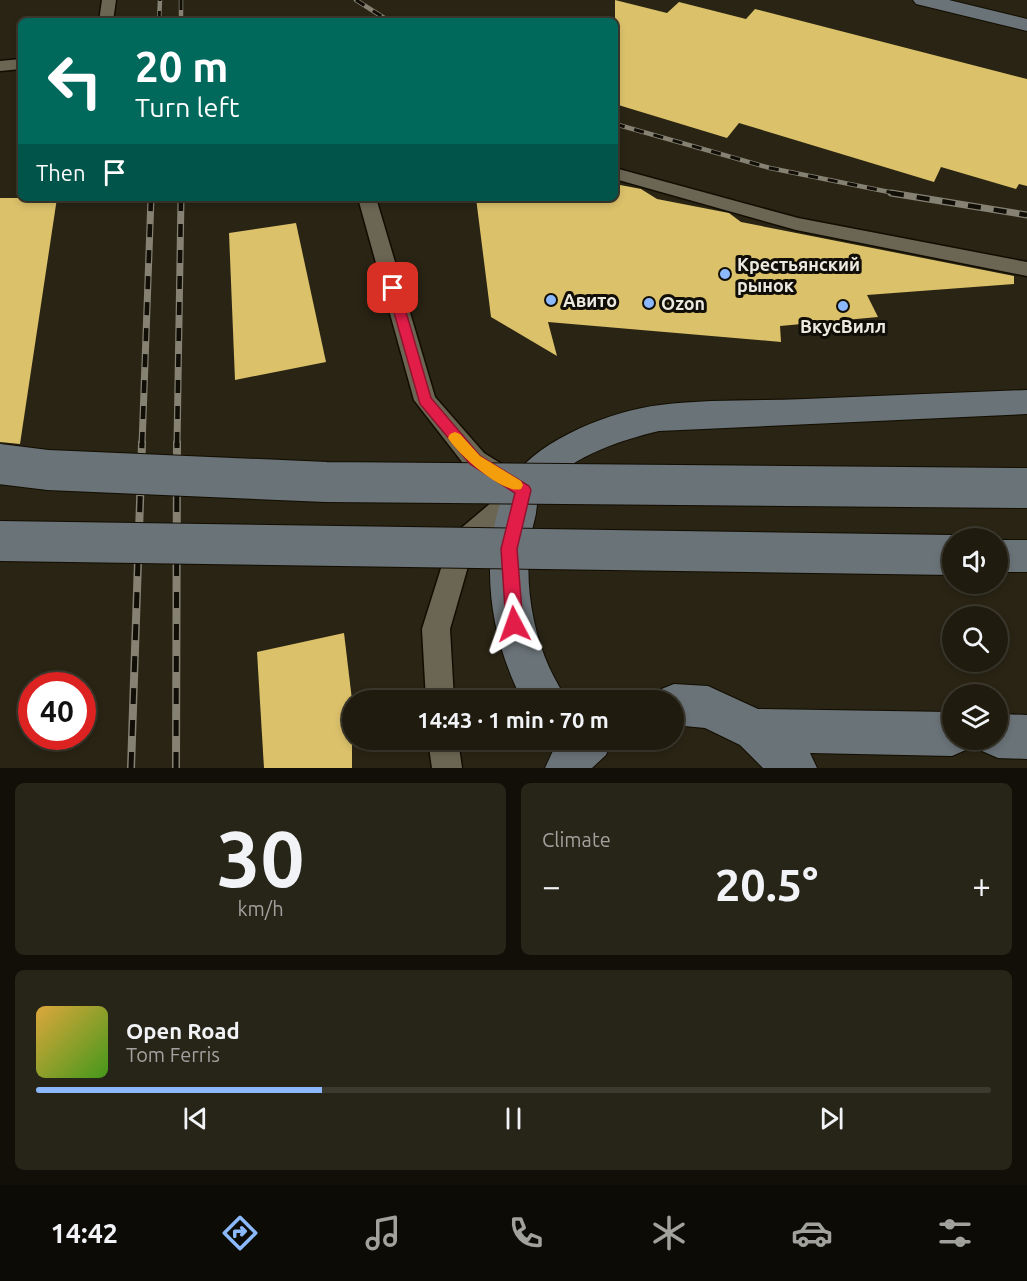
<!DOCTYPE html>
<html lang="en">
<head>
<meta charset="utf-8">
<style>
	:root { --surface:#1f1b0f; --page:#272418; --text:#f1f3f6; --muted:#a1a19e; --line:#3c392f; --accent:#8bb9fc }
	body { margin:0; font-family:Ubuntu,sans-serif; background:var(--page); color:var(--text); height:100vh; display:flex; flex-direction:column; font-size:22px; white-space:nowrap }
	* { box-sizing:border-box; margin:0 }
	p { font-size:20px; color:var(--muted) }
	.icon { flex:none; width:33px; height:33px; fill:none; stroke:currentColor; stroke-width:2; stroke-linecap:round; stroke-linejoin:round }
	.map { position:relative; height:768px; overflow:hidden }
	.details { display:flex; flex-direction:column; gap:15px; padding:15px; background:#110f08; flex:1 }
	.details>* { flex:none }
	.top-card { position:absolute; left:18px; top:18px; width:600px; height:183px; border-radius:9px; box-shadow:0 3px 9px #0003,0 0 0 2px var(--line); background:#00695c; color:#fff; overflow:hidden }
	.controls { position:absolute; left:942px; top:528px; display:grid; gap:12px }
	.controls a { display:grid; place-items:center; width:66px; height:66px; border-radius:50%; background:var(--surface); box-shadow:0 3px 9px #0003,0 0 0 2px var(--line); font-size:30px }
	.speed { position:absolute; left:18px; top:672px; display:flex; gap:12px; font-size:30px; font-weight:700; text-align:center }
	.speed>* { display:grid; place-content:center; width:78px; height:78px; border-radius:50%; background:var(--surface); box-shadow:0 3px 9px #0003,0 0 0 2px var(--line); line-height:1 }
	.speed .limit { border:9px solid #d22; background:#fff; color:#111 }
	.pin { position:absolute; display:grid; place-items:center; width:51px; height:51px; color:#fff; margin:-26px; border-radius:12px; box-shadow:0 3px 9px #0006 }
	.me { position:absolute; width:66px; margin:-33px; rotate:356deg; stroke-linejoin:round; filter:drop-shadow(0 0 4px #0008) }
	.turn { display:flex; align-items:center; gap:21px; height:126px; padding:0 18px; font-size:27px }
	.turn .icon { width:78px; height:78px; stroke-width:2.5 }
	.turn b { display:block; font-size:42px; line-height:51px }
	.then { display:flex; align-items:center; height:57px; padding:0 18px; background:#0003; gap:12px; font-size:22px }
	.big { font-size:45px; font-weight:700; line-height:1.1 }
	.details .card { flex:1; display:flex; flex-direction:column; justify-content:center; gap:9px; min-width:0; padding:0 21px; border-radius:9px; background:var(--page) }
	.details .dial { align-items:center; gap:0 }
	.dial b { font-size:78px; line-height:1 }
	.song { display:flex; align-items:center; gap:18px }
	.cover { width:72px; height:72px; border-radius:9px; background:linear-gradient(135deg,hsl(40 70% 55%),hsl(100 70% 35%)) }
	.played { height:6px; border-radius:3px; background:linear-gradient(90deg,var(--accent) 30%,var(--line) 30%) }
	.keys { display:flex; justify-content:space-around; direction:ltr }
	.heat { display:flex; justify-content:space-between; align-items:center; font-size:33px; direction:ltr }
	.details .tiles { flex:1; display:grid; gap:15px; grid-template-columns:1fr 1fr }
	.card:last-child { grid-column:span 2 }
	.trip { position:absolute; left:342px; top:690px; width:342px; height:60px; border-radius:30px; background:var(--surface); box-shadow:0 3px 9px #0003,0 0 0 2px var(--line); font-weight:700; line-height:60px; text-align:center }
	.menu { display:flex; height:96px; justify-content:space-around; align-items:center; background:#0c0b06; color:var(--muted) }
	.menu .icon { width:42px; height:42px }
	.menu .current { color:var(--accent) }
	.menu b { font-size:27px; color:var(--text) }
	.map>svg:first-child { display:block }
	.building { fill:#dbc16a }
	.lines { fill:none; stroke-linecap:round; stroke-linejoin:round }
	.lane-casing { stroke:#120d01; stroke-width:3 }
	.secondary-casing { stroke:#120d01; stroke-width:2 }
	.lane { fill:#6b6653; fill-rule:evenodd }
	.secondary { fill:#6a7378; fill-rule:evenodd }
	.rail-far2-casing { stroke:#858173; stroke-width:4.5 }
	.rail-far1-casing { stroke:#858173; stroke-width:7 }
	.rail-casing { stroke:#858173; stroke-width:8 }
	.rail-far2 { stroke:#100e07; stroke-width:3; stroke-dasharray:10; stroke-linecap:butt }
	.rail-far1 { stroke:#100e07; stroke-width:4.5; stroke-dasharray:13; stroke-linecap:butt }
	.rail { stroke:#100e07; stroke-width:5; stroke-dasharray:16; stroke-linecap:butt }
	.secondary-bridge-casing { stroke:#120d01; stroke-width:42; stroke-linecap:butt }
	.secondary-bridge { stroke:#6a7378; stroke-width:40 }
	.route { fill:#e11d48; stroke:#92132f; stroke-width:1.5 }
	.slow { fill:#f59e0b }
	.poi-dot { fill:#8bb9fc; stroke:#100e07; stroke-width:2 }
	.labels { text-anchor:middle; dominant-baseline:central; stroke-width:6; stroke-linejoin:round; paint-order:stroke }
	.poi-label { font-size:18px; font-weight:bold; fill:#ece9df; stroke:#100e07; text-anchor:start }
</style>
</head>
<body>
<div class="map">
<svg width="1027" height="768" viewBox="0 0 1027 768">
	<rect width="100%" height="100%" fill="#292414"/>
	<!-- building -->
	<g class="building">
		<path d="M615 0 667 13 679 2 746 19 755 9 1027 79V186L1019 184 1016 189 941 167 934 182 739 123 727 138 615 104Z"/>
		<path d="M615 184 641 189 657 199 729 213 741 222 1014 276V284L867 295 878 317 780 326 781 342 548 322 557 356 491 317 476 198H615Z"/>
		<path d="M0 198H57L20 444 0 442Z"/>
		<path d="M296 223 326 362 235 380 229 233Z"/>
		<path d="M344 633 352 700V768H264L257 652Z"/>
	</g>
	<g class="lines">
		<defs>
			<g id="lane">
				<path d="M102 0H116L113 21H99Z"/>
				<path d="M21 59V69L0 71V61Z"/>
				<path d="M615 168 798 218 1027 262V276L796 230 615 179Z"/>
				<path d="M358 198H376L435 397 484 453 532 483 535 490 532 497 473 549 450 629 454 700H426L422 629 449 543 453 535 505 491 466 467 414 400Z"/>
				<path d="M428 740H458L462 768H432Z"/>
			</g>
			<g id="secondary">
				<path d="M913 0H949L1027 19V31L916 4Z"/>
				<path d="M1027 390V414L659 431C621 440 561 459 540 496 536 502 537 511 535 518 522 565 529 622 549 667 554 678 561 689 566 700H522C501 658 489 612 490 565 490 542 498 496 512 478 542 438 611 411 660 405 707 399 757 401 805 399 879 396 953 393 1027 390Z"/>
				<rect x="998" y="540" width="29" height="32"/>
				<path d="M674 684 708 686 758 709 952 712V740H972L968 749 952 756 810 753 817 768H763L740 745 705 728 674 725V700H654L659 690Z"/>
				<path d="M998 714 1027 715V759L998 758 982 751 977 740H998Z"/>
				<path d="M558 740H612L606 755 592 768H545Z"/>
			</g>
		</defs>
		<!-- lane casing -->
		<use href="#lane" class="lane-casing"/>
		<!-- secondary casing -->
		<use href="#secondary" class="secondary-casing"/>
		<!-- lane -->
		<use href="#lane" class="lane"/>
		<!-- secondary -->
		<use href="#secondary" class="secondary"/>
		<defs>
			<g id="rail-far2">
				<path d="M181 0V21"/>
				<path d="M356 0 389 21"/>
				<path d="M159 21 160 0"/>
				<path d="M615 124 770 168 899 194"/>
			</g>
			<g id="rail-far1">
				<path d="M891 193 1027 215"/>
				<path d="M142 445 151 198"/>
				<path d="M177 445 181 198"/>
			</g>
			<g id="rail">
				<path d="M131 768 142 443"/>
				<path d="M176 768 177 443"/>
			</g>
		</defs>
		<!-- rail-far2 casing -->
		<use href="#rail-far2" class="rail-far2-casing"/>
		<!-- rail-far1 casing -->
		<use href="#rail-far1" class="rail-far1-casing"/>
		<!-- rail casing -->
		<use href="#rail" class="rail-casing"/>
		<!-- rail-far2 -->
		<use href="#rail-far2" class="rail-far2"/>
		<!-- rail-far1 -->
		<use href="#rail-far1" class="rail-far1"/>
		<!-- rail -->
		<use href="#rail" class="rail"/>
		<defs>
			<g id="secondary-bridge">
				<path d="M0 464 48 470 326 482 1027 488"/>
				<path d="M0 541 952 555"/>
			</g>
		</defs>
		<!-- secondary-bridge casing -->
		<use href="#secondary-bridge" class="secondary-bridge-casing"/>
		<!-- secondary-bridge -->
		<use href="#secondary-bridge" class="secondary-bridge"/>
	</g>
	<!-- route -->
	<path class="route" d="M393 284 399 288 431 398 480 456 529 486 531 490 517 549 523 624 520 629 514 631 508 629 506 624 501 549 515 493 470 464 420 404 387 288Z"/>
	<!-- slow -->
	<path class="slow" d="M455 432 460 434 480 456 521 481 523 485 521 489C503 495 457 453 448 438L450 434Z"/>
	<!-- markers -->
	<g class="poi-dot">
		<circle cx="725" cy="274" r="6"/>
		<circle cx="551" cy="300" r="6"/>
		<circle cx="649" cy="303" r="6"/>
		<circle cx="843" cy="306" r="6"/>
	</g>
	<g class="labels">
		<!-- poi labels -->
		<g class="poi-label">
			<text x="737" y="264">Крестьянский<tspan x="737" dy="21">рынок</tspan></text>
			<text x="563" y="300">Авито</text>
			<text x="661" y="303">Ozon</text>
			<text x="843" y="326" text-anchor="middle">ВкусВилл</text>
		</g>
	</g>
</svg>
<div class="controls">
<a><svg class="icon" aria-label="sound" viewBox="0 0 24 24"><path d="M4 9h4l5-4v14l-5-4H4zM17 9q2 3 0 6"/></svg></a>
<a><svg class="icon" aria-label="search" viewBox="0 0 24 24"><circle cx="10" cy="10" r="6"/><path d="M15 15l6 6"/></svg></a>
<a><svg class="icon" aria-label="layers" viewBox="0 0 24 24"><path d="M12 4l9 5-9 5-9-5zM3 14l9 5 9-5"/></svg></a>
</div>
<div class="speed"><div class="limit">40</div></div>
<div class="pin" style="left:393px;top:288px;background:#d93025"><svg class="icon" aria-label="arrive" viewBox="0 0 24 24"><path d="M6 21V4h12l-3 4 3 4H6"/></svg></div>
<svg class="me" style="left:514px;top:624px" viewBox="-20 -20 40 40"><path d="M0-17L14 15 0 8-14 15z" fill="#e11d48" stroke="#fff" stroke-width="4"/></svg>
<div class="trip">14:43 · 1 min · 70 m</div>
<div class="top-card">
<div class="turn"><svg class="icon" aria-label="left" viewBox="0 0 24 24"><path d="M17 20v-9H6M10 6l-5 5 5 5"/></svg><div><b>20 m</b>Turn left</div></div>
<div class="then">Then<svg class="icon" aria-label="arrive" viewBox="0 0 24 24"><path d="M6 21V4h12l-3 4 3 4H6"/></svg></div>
</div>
</div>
<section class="details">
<div class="tiles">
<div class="card dial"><b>30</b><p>km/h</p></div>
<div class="card"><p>Climate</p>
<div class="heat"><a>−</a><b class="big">20.5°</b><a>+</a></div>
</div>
<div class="card">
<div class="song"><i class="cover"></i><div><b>Open Road</b><p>Tom Ferris</p></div></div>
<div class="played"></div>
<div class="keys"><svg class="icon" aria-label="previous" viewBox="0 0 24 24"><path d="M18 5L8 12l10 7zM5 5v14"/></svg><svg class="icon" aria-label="pause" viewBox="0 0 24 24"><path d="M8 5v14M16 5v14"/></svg><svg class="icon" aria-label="next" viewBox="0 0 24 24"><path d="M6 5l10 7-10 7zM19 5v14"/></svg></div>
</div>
</div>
</section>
<nav class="menu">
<b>14:42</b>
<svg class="icon current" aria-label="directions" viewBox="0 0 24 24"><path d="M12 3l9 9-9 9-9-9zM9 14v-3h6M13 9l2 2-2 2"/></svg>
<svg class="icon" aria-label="music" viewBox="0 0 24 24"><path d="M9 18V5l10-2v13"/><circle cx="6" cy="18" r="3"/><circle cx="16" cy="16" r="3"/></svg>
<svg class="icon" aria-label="phone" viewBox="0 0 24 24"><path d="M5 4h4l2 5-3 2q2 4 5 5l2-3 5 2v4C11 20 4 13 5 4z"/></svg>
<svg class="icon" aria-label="climate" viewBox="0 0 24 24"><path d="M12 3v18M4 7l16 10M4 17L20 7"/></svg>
<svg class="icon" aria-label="car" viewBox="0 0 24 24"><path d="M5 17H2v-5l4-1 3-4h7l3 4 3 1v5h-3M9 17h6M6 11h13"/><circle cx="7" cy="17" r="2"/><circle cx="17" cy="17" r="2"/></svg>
<svg class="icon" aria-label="filters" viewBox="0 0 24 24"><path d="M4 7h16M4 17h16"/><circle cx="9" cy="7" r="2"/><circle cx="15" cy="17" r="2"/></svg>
</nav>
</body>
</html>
